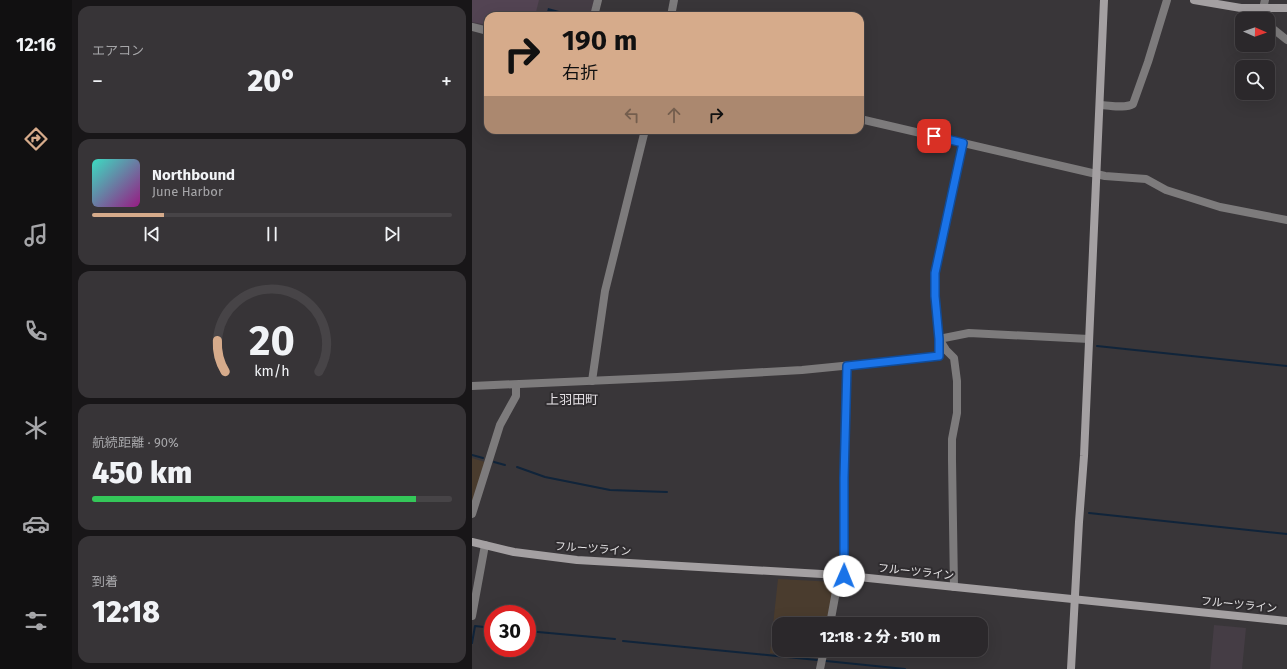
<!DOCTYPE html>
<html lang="ja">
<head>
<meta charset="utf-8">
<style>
	:root { --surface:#2b282b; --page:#373437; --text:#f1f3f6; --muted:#a6a6a9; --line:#474447; --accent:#d6ab8b }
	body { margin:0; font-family:"Fira Sans","Noto Sans JP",sans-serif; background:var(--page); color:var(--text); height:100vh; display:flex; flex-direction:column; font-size:15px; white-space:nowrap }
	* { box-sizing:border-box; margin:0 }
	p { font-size:13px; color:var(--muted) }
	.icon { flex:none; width:22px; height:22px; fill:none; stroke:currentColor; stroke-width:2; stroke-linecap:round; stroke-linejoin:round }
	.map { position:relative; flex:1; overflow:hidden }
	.sheet { display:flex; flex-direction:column; gap:6px; padding:6px; background:#181618; width:400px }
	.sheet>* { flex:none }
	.guide { position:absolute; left:12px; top:12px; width:380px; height:122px; border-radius:12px; box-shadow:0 4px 16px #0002,0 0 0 1px var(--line); background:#d6ab8b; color:#111; overflow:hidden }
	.needle { width:26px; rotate:92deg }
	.tools { position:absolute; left:763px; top:12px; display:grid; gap:8px }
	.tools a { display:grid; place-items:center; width:40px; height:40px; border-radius:8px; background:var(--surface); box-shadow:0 4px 16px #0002,0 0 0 1px var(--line); font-size:20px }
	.speed { position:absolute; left:12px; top:605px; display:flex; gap:8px; font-size:20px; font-weight:700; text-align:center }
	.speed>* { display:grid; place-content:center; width:52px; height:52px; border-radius:50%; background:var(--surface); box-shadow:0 4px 16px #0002,0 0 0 1px var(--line); line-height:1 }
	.speed .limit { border:6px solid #d22; background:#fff; color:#111 }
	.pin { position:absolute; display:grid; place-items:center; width:34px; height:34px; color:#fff; margin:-17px; border-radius:8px; box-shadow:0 2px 6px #0006 }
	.me { position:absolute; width:44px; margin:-22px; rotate:1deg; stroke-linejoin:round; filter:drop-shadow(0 0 3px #0008) }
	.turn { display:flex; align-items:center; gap:14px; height:84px; padding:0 12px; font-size:18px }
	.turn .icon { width:52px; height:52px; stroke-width:2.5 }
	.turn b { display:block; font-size:28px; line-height:34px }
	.lanes { display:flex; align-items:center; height:38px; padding:0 12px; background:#0003; justify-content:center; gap:20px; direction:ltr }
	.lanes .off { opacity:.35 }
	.big { font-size:30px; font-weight:800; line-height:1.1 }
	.sheet .widget { flex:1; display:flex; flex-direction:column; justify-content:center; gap:6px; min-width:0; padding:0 14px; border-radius:12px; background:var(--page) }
	.sheet .dial { align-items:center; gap:0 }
	.dial svg { height:104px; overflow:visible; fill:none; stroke:var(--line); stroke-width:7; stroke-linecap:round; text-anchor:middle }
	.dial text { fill:var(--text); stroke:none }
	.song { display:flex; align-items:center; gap:12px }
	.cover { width:48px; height:48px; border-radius:6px; background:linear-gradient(135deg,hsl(170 70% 55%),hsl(310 70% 35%)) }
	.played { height:4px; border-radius:2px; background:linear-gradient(90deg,var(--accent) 20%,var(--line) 20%) }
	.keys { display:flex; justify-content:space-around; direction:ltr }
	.heat { display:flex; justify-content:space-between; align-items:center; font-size:22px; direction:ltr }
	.charge { height:6px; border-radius:3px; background:linear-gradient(90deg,#34c759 90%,var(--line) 0) }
	.trip { position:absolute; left:300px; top:617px; width:216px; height:40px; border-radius:12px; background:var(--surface); box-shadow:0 4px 16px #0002,0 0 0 1px var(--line); font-weight:800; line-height:40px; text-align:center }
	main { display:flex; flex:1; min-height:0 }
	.dock { display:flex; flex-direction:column; width:72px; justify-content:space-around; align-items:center; background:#111011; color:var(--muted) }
	.dock .icon { width:28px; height:28px }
	.dock .current { color:var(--accent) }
	.dock b { font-size:18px; color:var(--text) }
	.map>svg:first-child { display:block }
	.commercial { fill:#4a3c2e }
	.built { fill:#453d45 }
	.green { fill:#534453 }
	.water { fill:#10243a }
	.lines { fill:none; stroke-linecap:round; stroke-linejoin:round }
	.stream { stroke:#10243a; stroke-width:2 }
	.street { stroke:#7d7b7c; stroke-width:8 }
	.secondary { stroke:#a4a0a2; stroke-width:8 }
	.route-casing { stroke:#114b97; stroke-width:10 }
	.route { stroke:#1a73e8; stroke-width:7 }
	.labels { text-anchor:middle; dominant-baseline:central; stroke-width:4; stroke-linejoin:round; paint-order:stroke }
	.street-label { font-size:11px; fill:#e3e1e3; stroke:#2f2c2f }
	.quarter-label { font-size:13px; fill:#e4e0e4; stroke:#2f2c2f }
</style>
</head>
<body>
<main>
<nav class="dock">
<b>12:16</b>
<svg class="icon current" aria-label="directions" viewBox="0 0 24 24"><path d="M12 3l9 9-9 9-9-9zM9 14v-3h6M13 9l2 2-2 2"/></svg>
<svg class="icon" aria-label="music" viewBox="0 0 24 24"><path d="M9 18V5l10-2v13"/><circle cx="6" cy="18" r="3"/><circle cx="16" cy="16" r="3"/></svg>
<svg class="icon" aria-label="phone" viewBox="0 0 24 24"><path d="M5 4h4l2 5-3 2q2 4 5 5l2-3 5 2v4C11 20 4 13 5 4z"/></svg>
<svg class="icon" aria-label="climate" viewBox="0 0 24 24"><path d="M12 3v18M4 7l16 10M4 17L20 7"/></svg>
<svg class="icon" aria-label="car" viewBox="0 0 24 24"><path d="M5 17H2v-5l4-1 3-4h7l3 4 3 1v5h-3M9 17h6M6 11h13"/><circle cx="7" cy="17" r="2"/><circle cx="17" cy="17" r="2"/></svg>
<svg class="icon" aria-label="filters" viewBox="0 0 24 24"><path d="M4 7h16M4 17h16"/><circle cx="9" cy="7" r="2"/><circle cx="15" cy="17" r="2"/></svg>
</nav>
<section class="sheet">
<div class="widget"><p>エアコン</p>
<div class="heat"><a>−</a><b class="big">20°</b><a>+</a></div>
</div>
<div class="widget">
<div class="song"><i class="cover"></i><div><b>Northbound</b><p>June Harbor</p></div></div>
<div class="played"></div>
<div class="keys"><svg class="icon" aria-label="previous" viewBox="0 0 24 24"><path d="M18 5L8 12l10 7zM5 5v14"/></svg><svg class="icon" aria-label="pause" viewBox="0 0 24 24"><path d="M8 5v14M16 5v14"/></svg><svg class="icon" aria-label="next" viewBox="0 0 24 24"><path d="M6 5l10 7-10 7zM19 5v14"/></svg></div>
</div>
<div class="widget dial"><svg viewBox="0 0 100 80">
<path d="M14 69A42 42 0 1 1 86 69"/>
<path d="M14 69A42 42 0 0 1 8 45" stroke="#d6ab8b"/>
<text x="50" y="56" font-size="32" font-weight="700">20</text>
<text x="50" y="72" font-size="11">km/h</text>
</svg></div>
<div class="widget"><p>航続距離 · 90%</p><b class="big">450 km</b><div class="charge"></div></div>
<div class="widget"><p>到着</p><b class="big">12:18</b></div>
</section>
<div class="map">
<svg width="815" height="669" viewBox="0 0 815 669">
	<rect width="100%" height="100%" fill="#393639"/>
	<!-- commercial -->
	<g class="commercial">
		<path d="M0 458 13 462 0 506Z"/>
		<path d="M306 579 363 582 354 624H307V650H349L347 658 298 653Z"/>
	</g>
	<!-- built -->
	<g class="built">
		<path d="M0 0H123L119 16H16V28L0 24Z"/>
		<path d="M742 625 774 628 770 669H738Z"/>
	</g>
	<!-- green -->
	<path class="green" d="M0 0H67L63 16H16V25L0 22Z"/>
	<!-- water -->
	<path class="water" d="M76 8 102 15V16H74Z"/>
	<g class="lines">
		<!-- stream -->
		<g class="stream">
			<path d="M625 346 815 366"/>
			<path d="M0 455 11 458"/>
			<path d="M22 462 33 465"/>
			<path d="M45 467 73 477 138 490 195 492"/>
			<path d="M617 513 815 534"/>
			<path d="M55 631 143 639"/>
			<path d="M151 641 345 660"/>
			<path d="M0 643 3 626 21 628"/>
			<path d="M354 661 433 669"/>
		</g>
		<!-- street -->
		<g class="street">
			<path d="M793 0C791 7 790 13 794 19"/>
			<path d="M122 16 126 0"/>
			<path d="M199 16 202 0"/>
			<path d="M796 23 800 28 815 40"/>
			<path d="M0 27 16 31"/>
			<path d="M628 105C637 105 653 109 661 104L676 62 695 0"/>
			<path d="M388 119 633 176 674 179 694 190 748 207 815 220"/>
			<path d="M120 381 133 291 173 130"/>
			<path d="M0 386 205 377 330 370 461 357 467 356V339L497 333 617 339"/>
			<path d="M0 514 28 425 44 396V385"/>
			<path d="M372 576V478L375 366"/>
			<path d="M482 587 480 460V439L485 413V381L482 358 474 350 467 339 463 296V273L491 143"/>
			<path d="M0 616 13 545"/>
			<path d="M358 624 367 575"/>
			<path d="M348 669 352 650"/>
		</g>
		<!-- secondary -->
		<g class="secondary">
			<path d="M722 0 769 8H815"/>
			<path d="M0 542 42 552 105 560 367 575 815 621"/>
			<path d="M599 669 607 522 612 456 632 0"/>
		</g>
	</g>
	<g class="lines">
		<defs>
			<path id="route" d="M372 576V478L375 366 467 356V339L463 296V273L491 143 462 136"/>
		</defs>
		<!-- route casing -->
		<use href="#route" class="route-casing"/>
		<!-- route -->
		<use href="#route" class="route"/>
	</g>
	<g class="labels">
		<!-- street labels -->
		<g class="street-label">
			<text transform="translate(121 549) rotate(4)">フルーツライン</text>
			<text transform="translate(444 572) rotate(6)">フルーツライン</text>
			<text transform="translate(767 605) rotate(6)">フルーツライン</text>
		</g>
		<!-- quarter labels -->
		<g class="quarter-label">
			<text x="100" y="399">上羽田町</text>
		</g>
	</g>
</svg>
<div class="tools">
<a><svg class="needle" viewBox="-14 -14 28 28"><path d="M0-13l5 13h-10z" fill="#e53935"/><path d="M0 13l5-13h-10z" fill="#a6a6a9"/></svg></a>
<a><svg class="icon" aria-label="search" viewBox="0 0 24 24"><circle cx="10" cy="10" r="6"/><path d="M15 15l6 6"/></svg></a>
</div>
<div class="speed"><div class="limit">30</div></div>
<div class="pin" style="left:462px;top:136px;background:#d93025"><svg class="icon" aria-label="arrive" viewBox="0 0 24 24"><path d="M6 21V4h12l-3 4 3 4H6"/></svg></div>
<svg class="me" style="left:372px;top:576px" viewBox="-20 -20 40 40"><circle r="19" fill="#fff"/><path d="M0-13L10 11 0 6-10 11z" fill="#1a73e8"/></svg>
<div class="trip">12:18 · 2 分 · 510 m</div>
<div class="guide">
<div class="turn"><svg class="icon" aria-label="right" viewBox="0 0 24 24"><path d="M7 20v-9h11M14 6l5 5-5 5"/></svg><div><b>190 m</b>右折</div></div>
<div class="lanes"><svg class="icon off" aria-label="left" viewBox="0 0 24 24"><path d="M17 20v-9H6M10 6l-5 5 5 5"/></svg><svg class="icon off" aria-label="ahead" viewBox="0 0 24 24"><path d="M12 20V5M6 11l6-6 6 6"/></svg><svg class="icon" aria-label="right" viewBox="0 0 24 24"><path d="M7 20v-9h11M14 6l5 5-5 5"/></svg></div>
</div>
</div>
</main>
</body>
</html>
